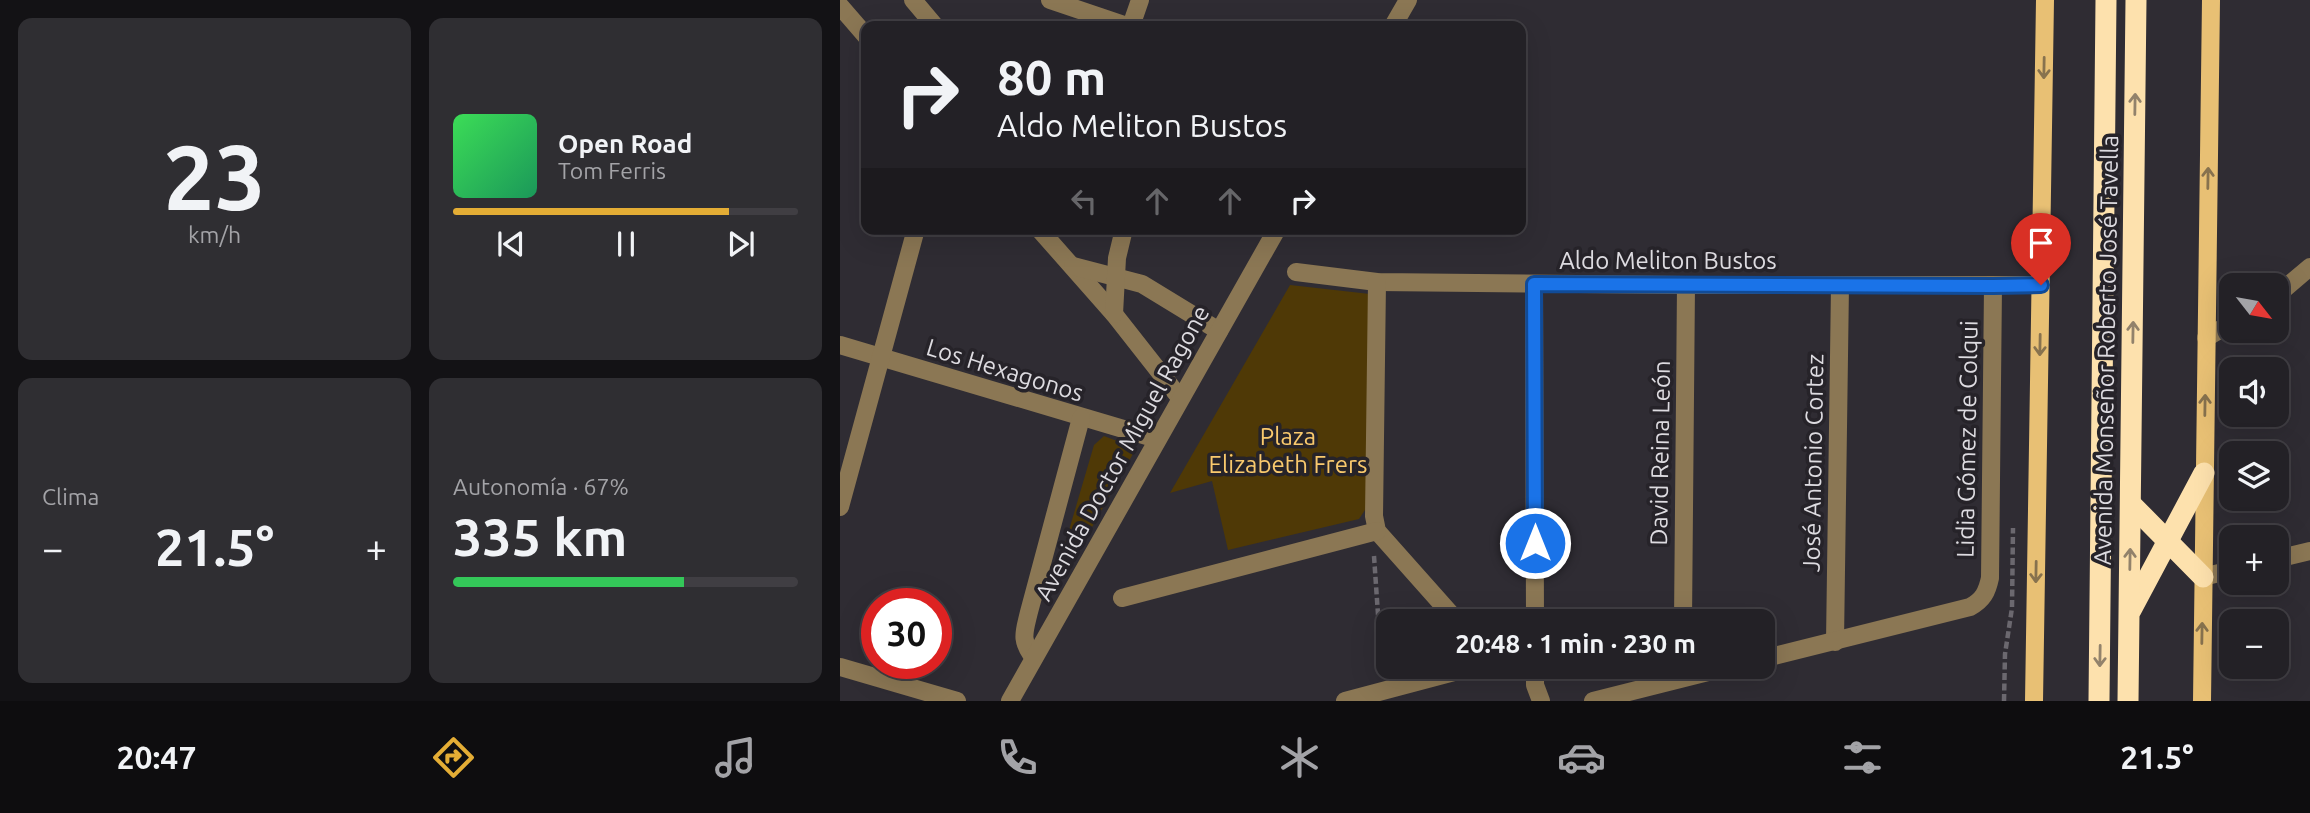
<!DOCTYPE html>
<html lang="es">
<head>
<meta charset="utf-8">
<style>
	:root { --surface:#232126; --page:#2f2e32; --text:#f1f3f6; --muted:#a3a3a7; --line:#403e43; --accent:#e4ad35 }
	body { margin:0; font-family:Ubuntu,sans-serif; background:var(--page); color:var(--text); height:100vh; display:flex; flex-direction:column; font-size:26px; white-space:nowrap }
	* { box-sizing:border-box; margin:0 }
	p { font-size:23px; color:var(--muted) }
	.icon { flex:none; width:38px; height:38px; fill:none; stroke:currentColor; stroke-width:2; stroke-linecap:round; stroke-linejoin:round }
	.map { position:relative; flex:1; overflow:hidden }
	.sheet { display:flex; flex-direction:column; gap:18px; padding:18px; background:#131215; width:840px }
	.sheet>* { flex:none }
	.banner { position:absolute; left:21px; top:21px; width:665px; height:214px; border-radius:14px; box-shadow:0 7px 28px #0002,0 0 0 2px var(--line); background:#232126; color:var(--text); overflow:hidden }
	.needle { width:46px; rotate:121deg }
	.tools { position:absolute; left:1379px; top:273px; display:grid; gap:14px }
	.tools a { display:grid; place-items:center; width:70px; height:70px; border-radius:14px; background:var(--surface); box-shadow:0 7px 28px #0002,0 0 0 2px var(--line); font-size:35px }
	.speed { position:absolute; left:21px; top:588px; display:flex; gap:14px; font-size:35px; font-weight:700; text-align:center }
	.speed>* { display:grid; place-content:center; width:91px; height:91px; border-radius:50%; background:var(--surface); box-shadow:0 7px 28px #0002,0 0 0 2px var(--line); line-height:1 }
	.speed .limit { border:10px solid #d22; background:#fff; color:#111 }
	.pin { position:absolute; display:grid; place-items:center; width:60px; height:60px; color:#fff; margin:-72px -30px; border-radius:50% 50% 50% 0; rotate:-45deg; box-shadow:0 0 7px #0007 }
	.pin .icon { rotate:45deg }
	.me { position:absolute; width:77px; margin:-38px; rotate:0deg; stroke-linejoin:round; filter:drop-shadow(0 0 5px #0008) }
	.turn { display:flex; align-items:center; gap:24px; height:147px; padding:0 21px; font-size:32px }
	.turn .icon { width:91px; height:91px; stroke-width:2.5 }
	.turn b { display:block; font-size:49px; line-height:60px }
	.lanes { display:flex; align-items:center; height:66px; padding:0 21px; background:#0003; justify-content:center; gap:35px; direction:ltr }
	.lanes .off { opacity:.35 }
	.big { font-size:52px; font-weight:600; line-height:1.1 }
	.sheet .widget { flex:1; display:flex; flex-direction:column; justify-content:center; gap:10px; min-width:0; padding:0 24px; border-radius:14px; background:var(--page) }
	.sheet .dial { align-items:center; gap:0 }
	.dial b { font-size:91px; line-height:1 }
	.song { display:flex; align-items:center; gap:21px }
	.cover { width:84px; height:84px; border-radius:10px; background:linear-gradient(135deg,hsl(130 70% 55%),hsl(150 70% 35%)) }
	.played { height:7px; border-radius:4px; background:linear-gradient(90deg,var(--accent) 80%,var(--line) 80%) }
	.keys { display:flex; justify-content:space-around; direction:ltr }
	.heat { display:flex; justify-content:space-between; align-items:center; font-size:38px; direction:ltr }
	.charge { height:10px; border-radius:5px; background:linear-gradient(90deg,#34c759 67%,var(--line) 0) }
	.sheet .tiles { flex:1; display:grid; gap:18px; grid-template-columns:repeat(2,1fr) }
	.trip { position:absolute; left:536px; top:609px; width:399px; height:70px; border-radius:14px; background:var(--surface); box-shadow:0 7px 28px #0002,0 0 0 2px var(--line); font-weight:600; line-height:70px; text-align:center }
	.tabs { display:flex; height:112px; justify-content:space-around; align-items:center; background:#0e0d0f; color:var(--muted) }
	.tabs .icon { width:49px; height:49px }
	.tabs .on { color:var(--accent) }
	.tabs b { font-size:32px; color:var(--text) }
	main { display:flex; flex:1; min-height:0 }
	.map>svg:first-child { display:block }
	.green { fill:#4f3906 }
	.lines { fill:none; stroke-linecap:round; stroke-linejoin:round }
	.path { stroke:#6b686f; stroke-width:4.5; stroke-dasharray:7 3.5; stroke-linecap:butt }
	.minor { stroke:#8b7754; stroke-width:18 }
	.major { stroke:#e8c074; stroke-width:18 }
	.highway { stroke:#fde1ad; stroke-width:21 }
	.oneway { stroke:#87724e }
	.oneway2 { stroke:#92826b }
	.route-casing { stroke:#114b97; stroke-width:18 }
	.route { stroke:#1a73e8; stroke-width:12 }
	.labels { text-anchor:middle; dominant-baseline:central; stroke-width:7; stroke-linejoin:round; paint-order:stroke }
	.street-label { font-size:24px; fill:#dddbe0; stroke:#262329 }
	.park-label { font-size:24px; fill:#f9c96d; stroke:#262329 }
</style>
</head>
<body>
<main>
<section class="sheet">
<div class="tiles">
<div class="widget dial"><b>23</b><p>km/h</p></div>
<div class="widget">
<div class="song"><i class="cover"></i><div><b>Open Road</b><p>Tom Ferris</p></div></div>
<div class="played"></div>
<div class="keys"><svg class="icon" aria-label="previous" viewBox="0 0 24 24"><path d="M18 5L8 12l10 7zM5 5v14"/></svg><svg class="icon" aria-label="pause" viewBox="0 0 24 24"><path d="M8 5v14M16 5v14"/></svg><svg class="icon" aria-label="next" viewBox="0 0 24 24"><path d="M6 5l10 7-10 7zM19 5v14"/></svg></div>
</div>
<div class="widget"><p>Clima</p>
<div class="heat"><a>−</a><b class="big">21.5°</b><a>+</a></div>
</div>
<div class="widget"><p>Autonomía · 67%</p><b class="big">335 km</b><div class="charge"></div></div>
</div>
</section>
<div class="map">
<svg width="1470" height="701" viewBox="0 0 1470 701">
	<rect width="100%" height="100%" fill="#2f2c33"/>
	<!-- green -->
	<g class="green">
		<path d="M450 285 530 294 527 507 519 519 388 550 372 481 330 493Z"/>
		<path d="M264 436 285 444 294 452 223 579 215 578 254 445Z"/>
	</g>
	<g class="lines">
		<!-- path -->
		<g class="path">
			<path d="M534 556 542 673"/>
			<path d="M1164 701 1165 654 1172 608 1173 528"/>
		</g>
		<!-- minor -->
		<g class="minor">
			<path d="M73 0 95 26"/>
			<path d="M210 0 287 26"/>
			<path d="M0 6 26 36"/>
			<path d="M291 26 300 0"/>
			<path d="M553 26 568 0"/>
			<path d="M199 229 274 314 340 398"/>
			<path d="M233 266 302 284 379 331"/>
			<path d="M456 272 537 282 846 285H1201"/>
			<path d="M537 282 534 516 537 531 617 621"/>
			<path d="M694 284 695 621"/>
			<path d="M1437 295 1470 267"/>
			<path d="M274 314 277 258 284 229"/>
			<path d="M1366 338 1391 323"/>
			<path d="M0 345 317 439"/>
			<path d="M0 507 76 229"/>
			<path d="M1437 559 1470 551"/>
			<path d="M1363 577 1391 570"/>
			<path d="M282 598 537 531"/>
			<path d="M843 621 846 285"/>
			<path d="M995 642 1000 285"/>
			<path d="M194 658C180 640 184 633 189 612L241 418"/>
			<path d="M922 659 1130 607C1143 600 1147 592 1150 578L1153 286"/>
			<path d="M0 667 117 701"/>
			<path d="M695 667V685L701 701"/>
			<path d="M170 701 437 229"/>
			<path d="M505 701 633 667"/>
			<path d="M753 701 888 667"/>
		</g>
		<!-- major -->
		<g class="major">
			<path d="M1194 701 1205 0"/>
			<path d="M1362 701 1371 0"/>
		</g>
		<!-- highway -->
		<g class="highway">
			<path d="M1291 504 1363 577"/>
			<path d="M1291 610 1364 473"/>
			<path d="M1259 701 1266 0"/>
			<path d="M1288 701 1296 0"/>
		</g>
	</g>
	<!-- one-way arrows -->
	<defs><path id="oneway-shaft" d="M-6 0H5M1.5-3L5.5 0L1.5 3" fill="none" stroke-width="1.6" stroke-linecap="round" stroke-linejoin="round" transform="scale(1.75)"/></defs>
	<g class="oneway">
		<use href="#oneway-shaft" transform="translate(1204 68) rotate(91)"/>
		<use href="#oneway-shaft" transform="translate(1368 178) rotate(-89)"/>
		<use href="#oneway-shaft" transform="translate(1200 345) rotate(91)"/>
		<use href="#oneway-shaft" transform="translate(1365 405) rotate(-89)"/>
		<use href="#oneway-shaft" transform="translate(1196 572) rotate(91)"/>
		<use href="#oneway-shaft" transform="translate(1362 633) rotate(-89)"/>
	</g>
	<g class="oneway2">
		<use href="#oneway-shaft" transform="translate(1295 104) rotate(-89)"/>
		<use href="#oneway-shaft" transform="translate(1293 332) rotate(-89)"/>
		<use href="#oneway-shaft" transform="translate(1290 559) rotate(-89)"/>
		<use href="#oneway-shaft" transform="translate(1260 656) rotate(91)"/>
	</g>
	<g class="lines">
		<defs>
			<path id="route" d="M695 543 694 284 1153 286 1201 285"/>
		</defs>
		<!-- route casing -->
		<use href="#route" class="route-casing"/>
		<!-- route -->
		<use href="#route" class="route"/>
	</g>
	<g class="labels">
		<!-- street labels -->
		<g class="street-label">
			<text x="828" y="260">Aldo Meliton Bustos</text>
			<text transform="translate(1266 350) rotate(-89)">Avenida Monseñor Roberto José Tavella</text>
			<text transform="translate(165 370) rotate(17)">Los Hexagonos</text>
			<text transform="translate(1127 439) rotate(-89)">Lidia Gómez de Colqui</text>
			<text transform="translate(282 453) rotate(-61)">Avenida Doctor Miguel Ragone</text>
			<text transform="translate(820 453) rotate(-89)">David Reina León</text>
			<text transform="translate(973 463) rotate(-89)">José Antonio Cortez</text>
		</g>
		<!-- park labels -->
		<g class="park-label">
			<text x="448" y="436">Plaza<tspan x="448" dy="28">Elizabeth Frers</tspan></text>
		</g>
	</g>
</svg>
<div class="tools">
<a><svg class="needle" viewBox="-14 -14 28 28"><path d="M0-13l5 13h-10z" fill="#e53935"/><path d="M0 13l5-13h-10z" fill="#a3a3a7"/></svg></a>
<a><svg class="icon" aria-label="sound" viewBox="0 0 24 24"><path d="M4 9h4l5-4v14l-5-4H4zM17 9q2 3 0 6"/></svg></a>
<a><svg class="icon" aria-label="layers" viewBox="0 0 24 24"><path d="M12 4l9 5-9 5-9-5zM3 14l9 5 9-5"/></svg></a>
<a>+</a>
<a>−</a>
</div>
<div class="speed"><div class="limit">30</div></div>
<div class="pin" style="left:1201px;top:285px;background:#d93025"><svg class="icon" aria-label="arrive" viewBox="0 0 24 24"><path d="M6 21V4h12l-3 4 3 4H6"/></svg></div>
<svg class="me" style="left:695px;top:543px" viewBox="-20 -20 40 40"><circle r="17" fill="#1a73e8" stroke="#fff" stroke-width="3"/><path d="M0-11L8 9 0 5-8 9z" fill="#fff"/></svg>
<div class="trip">20:48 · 1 min · 230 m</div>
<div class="banner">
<div class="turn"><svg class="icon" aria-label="right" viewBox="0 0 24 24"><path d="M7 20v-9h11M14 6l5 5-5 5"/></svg><div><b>80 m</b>Aldo Meliton Bustos</div></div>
<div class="lanes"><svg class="icon off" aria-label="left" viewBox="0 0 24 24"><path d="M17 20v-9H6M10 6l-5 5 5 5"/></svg><svg class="icon off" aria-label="ahead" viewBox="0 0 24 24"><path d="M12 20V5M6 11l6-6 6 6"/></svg><svg class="icon off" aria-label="ahead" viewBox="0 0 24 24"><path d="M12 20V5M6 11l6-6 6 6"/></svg><svg class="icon" aria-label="right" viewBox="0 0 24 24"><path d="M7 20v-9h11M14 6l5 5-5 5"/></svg></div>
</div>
</div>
</main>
<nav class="tabs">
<b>20:47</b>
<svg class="icon on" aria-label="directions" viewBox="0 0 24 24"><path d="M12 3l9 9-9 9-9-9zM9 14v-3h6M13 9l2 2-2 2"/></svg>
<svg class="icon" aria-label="music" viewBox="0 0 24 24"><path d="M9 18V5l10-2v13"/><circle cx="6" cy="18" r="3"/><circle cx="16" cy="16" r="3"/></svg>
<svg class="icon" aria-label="phone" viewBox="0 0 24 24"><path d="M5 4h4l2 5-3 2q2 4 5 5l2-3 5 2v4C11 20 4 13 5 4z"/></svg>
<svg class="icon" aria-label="climate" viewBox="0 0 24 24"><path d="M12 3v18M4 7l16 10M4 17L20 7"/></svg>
<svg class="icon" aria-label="car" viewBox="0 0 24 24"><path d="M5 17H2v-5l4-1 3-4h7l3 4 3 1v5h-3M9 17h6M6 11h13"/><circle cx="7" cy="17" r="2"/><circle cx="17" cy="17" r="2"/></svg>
<svg class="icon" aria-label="filters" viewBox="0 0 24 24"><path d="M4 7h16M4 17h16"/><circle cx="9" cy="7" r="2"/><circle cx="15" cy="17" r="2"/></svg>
<b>21.5°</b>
</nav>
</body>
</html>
